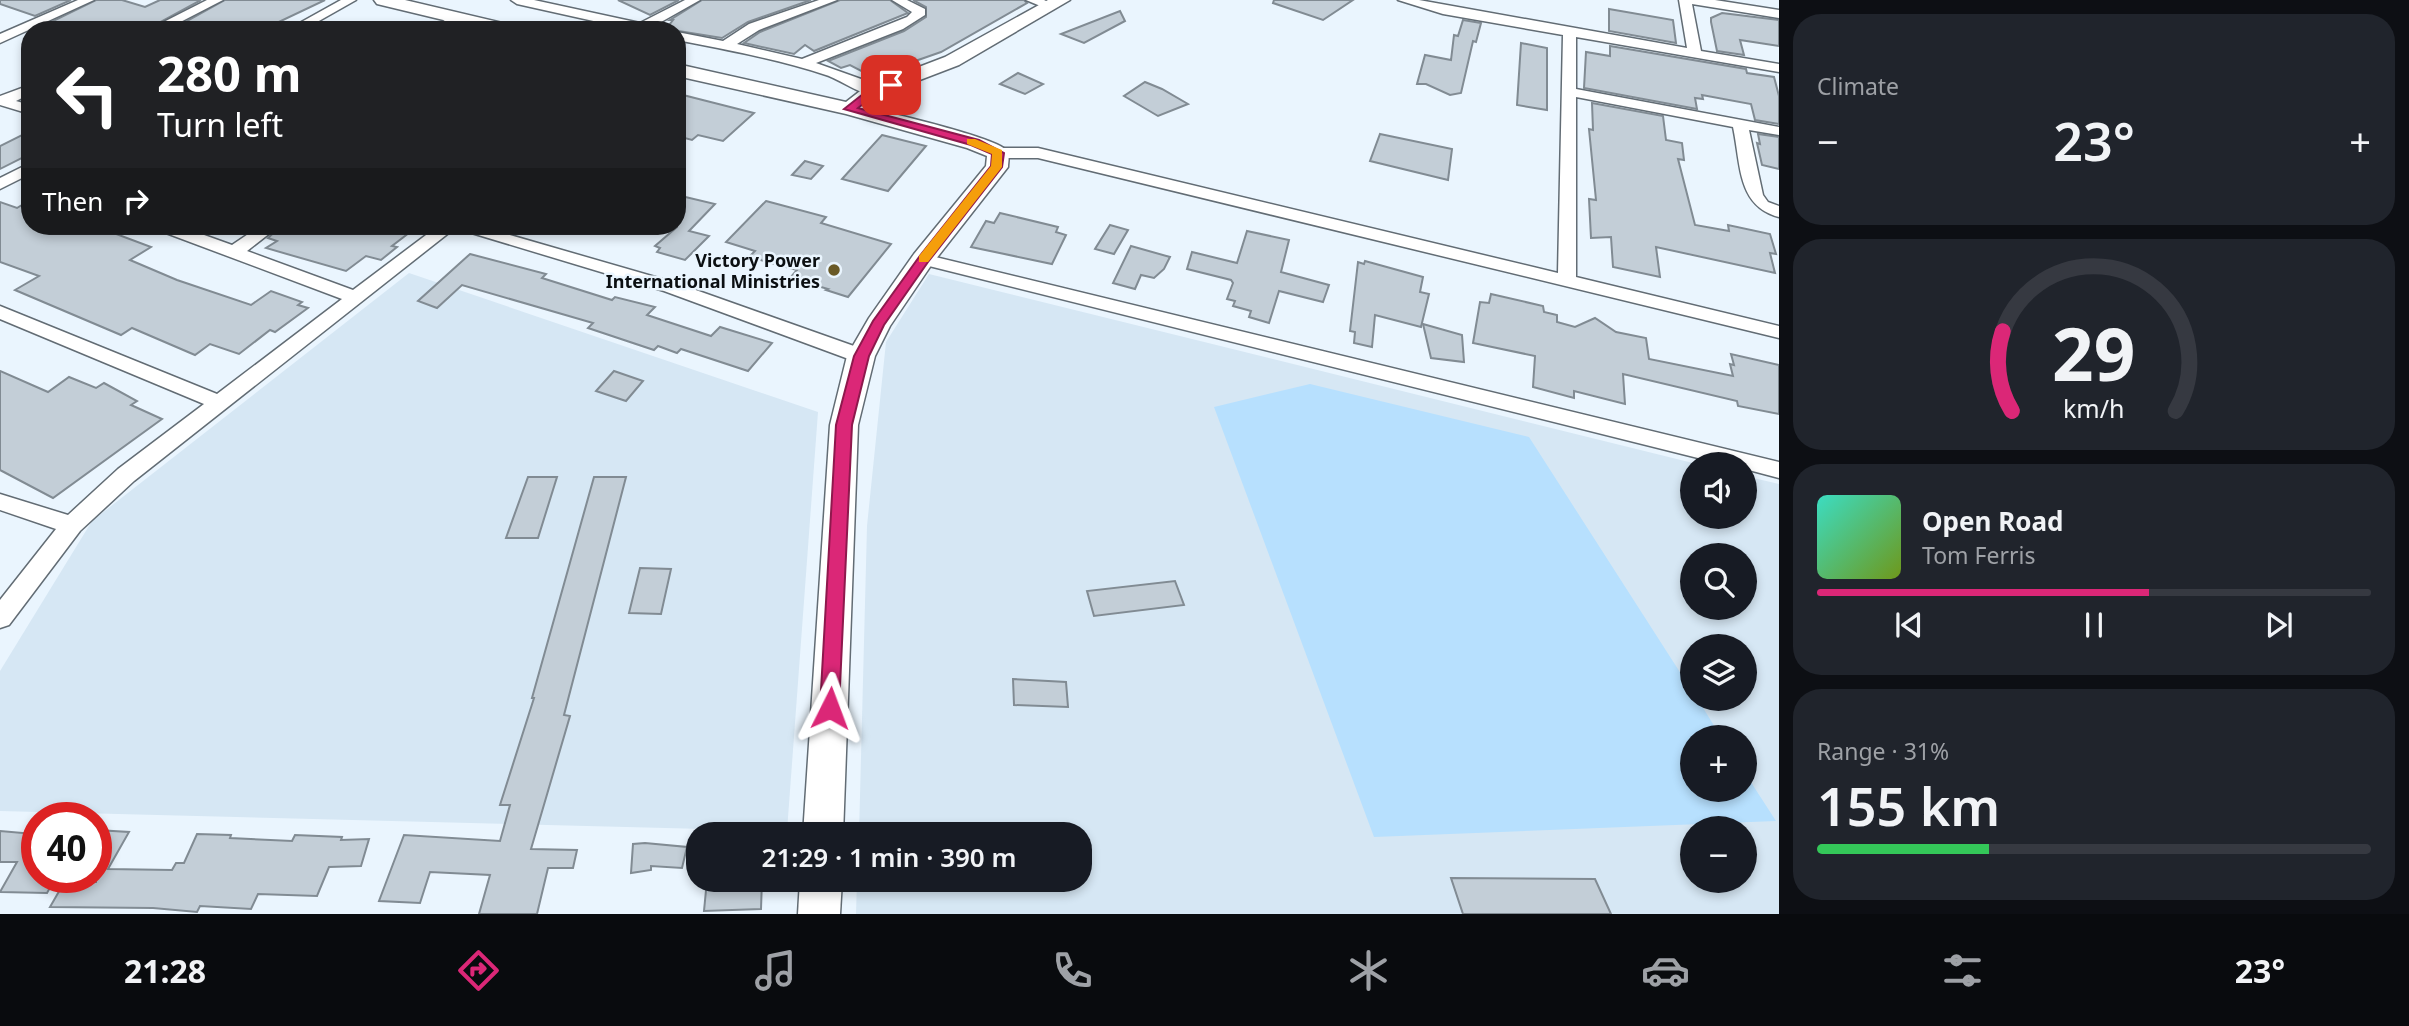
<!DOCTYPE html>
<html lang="en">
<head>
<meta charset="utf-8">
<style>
	:root { --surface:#171b24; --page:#20242c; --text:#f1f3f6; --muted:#9ea1a6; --line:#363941; --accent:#db2777 }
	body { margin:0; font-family:"Noto Sans",sans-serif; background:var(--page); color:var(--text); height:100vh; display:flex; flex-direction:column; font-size:26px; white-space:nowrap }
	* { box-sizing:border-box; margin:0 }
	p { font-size:23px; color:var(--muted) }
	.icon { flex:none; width:38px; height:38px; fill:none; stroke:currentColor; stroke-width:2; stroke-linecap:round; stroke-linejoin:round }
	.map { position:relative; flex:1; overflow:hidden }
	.side { display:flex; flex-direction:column; gap:14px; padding:14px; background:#0d0f14; width:630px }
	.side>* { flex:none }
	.top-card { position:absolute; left:21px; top:21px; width:665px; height:214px; border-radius:28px; box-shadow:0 4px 10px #0003; background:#202124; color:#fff; overflow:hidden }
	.tools { position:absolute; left:1680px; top:452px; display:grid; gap:14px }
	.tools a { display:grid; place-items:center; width:77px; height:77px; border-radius:50%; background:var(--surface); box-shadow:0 4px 10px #0003; font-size:35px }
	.speed { position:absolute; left:21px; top:802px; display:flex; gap:14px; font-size:35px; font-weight:700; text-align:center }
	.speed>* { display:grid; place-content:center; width:91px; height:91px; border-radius:50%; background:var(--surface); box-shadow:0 4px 10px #0003; line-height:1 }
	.speed .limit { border:10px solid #d22; background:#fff; color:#111 }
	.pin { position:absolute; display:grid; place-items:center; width:60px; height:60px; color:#fff; margin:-30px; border-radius:14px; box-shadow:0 4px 10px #0006 }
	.me { position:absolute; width:77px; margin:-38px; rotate:3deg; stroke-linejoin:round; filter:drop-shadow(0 0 5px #0008) }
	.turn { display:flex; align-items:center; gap:24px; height:147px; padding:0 21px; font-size:32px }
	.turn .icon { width:91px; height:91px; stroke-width:2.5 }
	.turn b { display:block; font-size:49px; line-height:60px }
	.then { display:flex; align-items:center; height:66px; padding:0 21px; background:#0003; gap:14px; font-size:26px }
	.big { font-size:52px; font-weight:600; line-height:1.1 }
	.side .widget { flex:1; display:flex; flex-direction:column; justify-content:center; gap:10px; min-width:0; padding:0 24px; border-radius:28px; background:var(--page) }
	.side .dial { align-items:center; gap:0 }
	.dial svg { height:182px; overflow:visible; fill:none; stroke:var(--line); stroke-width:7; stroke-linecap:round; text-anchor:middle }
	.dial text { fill:var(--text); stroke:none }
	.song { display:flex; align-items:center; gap:21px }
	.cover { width:84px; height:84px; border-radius:10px; background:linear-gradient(135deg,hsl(170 70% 55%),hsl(80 70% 35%)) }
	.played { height:7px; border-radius:4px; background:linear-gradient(90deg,var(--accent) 60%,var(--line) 60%) }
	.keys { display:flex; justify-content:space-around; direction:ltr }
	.heat { display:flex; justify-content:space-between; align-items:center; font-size:38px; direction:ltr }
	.charge { height:10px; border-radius:5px; background:linear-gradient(90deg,#34c759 31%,var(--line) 0) }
	.trip { position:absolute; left:686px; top:822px; width:406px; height:70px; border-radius:28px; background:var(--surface); box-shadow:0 4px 10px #0003; font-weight:600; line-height:70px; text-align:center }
	.dock { display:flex; height:112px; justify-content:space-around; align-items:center; background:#090b0e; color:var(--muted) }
	.dock .icon { width:49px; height:49px }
	.dock .on { color:var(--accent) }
	.dock b { font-size:32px; color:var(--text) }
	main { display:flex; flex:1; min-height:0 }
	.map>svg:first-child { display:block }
	.built { fill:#d6e7f4; fill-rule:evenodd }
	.green { fill:#b7e0fe }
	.building { fill:#c3ced7; stroke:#818b93; stroke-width:2 }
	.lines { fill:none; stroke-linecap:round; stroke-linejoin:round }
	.street-casing { stroke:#626c74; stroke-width:3 }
	.secondary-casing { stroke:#626c74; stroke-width:3 }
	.street { fill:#fff; fill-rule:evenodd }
	.secondary { fill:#fff; fill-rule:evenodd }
	.route { fill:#db2777; stroke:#8e194d; stroke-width:2 }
	.slow { fill:#f59e0b }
	.poi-dot { fill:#695926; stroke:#eaf5fe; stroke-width:2.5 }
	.labels { text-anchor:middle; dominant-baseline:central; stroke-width:5; stroke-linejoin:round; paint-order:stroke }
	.poi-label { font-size:18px; font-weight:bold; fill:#0b0f12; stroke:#eaf5fe; text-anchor:end }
</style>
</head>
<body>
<main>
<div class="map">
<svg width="1779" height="914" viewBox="0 0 1779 914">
	<rect width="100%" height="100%" fill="#eaf5fe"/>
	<!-- built -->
	<g class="built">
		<path d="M409 273 818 412 787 831 0 811V671L92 521Z"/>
		<path d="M929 274 1697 464H1692V516H1745V476L1779 484V914H856L857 880H1080V835H859L867 526 886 342ZM1692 555H1745V607H1692ZM1692 646H1745V698H1692ZM1692 737H1745V789H1692ZM1692 828H1745V880H1692Z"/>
	</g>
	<!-- green -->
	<path class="green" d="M1310 384 1529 437 1692 691V698H1697L1721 737H1692V789H1745V773L1776 821 1374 837 1214 407Z"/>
	<!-- building -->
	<g class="building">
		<path d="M0 0H71L35 16 0 4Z"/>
		<path d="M96 0H122L145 7 160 0H201L146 30H79L53 21Z"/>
		<path d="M225 0H325L262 30H171Z"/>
		<path d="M618 0H679L650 15Z"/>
		<path d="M702 0H811L748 22 722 38 666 29 673 20H670Z"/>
		<path d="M840 0H890L908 13 814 51 805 45 794 54 744 43 760 32Z"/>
		<path d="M913 0H1024L1027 3 941 52 881 73 869 75 850 65 841 68 828 61 904 31 926 17V7Z"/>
		<path d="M1274 0H1353L1323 20 1273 3Z"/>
		<path d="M1609 9 1673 20 1676 43 1609 31Z"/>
		<path d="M1120 11 1125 21 1084 43 1061 34Z"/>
		<path d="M1722 13 1779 20V46L1740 40 1744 55 1717 51 1711 22V18Z"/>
		<path d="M1463 20 1481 23 1476 42 1473 41 1461 93 1450 95 1426 84H1417L1425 55 1451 60 1454 35 1458 36Z"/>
		<path d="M1521 43 1547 48V110L1517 105Z"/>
		<path d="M1610 46 1746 69 1747 73 1774 77 1779 96V124L1755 120 1751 104 1702 95 1703 99 1695 98 1697 109 1584 88 1586 52 1610 56Z"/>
		<path d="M1018 73 1043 84 1025 94 1000 84Z"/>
		<path d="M1145 82 1162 89 1188 104 1158 116 1124 96Z"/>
		<path d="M683 95 754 113 723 141 698 135 692 140 677 136V100Z"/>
		<path d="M1592 103 1663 116 1666 140 1682 143 1684 160 1678 159 1695 225 1729 231 1728 225 1770 234 1776 254 1770 253 1775 273 1656 247 1660 277 1613 267 1611 237 1591 238 1589 199 1596 200 1589 129 1593 130Z"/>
		<path d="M30 131V154L0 169V146Z"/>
		<path d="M1380 134 1452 149 1448 180 1370 161Z"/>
		<path d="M1758 134 1779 137V169L1762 165 1757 143 1760 144Z"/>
		<path d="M882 135 926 146 888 191 842 179Z"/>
		<path d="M805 161 823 166 811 179 792 175Z"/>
		<path d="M677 195 715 204 689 231 709 236 685 260 657 252 660 248 655 246 677 227Z"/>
		<path d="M30 200V226H95L151 247 130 260 177 280 251 305 271 291 302 302 298 305 308 308 275 332 270 330 239 354 210 344 195 355 132 328 121 335 15 290 39 276 0 262V202L17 208Z"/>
		<path d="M766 201 826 217 821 223 891 244 848 297 826 290 828 289 790 278 797 270 749 257 755 251 726 242Z"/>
		<path d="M1000 213 1058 227 1056 232 1066 235 1052 264 971 247 986 221 994 223Z"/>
		<path d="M1110 225 1128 230 1114 254 1095 249Z"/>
		<path d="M281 226H328L354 234 365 226H418L392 246 397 247 381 260 366 256 346 271 266 248 277 241 268 238Z"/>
		<path d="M1247 231 1289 240 1281 272 1329 285 1323 302 1279 291 1269 323 1249 317 1251 311 1233 306 1235 301 1227 299 1233 283 1231 280 1187 269 1192 252 1237 263Z"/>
		<path d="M1131 246 1170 257 1164 269 1154 278 1141 275 1135 289 1113 283Z"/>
		<path d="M470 254 546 274 542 278 612 300 615 297 655 307 647 315 711 336 720 327 772 343 748 371 681 349 677 353 658 346 654 350 588 328 593 323 462 285 437 308 418 301Z"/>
		<path d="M1365 261 1423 277 1420 292 1429 294 1421 327 1375 315 1372 347 1354 343 1355 332 1350 331 1358 262 1364 264Z"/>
		<path d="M1491 294 1543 306 1544 312 1557 315V322L1575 327 1595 318 1616 332 1646 338 1649 359 1733 376 1730 364 1734 365 1731 354 1779 365V414L1738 406 1737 401 1623 374 1625 404 1574 391V398L1533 387 1535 356 1473 343 1480 302 1489 303Z"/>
		<path d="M1423 324 1462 335 1464 362 1431 358Z"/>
		<path d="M0 371 48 392 69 377 96 388 104 383 137 401 131 405 162 419 53 498 0 470Z"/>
		<path d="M614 371 643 381 626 401 596 391Z"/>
		<path d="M528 477H557L538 538H506Z"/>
		<path d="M594 477H626L564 715 570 716 531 849 577 850 573 868H548L537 914H479L490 875 430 872 420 903 379 901 404 835 500 841 510 805H500L534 698H532Z"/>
		<path d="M640 568 671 569 661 614 629 613Z"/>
		<path d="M1175 581 1184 605 1094 616 1087 591Z"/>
		<path d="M1013 679 1066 682 1068 707 1014 705Z"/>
		<path d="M37 830V877H56L47 893 0 892 17 862H0V831L34 834Z"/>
		<path d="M96 830 129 832 108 869 172 870 176 863H184L197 834 231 835 230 838 292 841 295 835 342 837 341 840 369 839 361 866 329 867 317 896 258 894 251 909 200 906 197 912 153 908 50 907 65 881 96 882Z"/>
		<path d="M645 843 687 847 682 868 651 866V870L631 873 633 844Z"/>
		<path d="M1451 878 1595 879 1611 914H1463Z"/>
		<path d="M707 880H762L761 909 704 911Z"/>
	</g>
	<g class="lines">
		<defs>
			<g id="street">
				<path d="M78 0H94L0 43V34Z"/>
				<path d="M207 0H223L165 30H148Z"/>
				<path d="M341 0H356L303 30H287Z"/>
				<path d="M511 0H534L640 23 685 0H700L654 26 659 30H634L517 4Z"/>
				<path d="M819 0H837L759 30 737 44 802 59 907 17 912 12 892 0H907L925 9V15L903 29 816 63 861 79 876 89V95C864 97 839 79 826 75 778 59 727 50 677 40V32L723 41 749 24Z"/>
				<path d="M1026 0H1044L1056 6 1050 10Z"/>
				<path d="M1398 0H1419L1687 48 1679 0H1715L1779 10V18L1692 4 1701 51 1779 64V72L1576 37V89L1779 127V135L1749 130 1763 195 1768 202 1779 206V217C1737 206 1741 164 1733 127L1576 97V277L1779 326V338L1038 158H998L990 153 998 148H1038L1558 273 1563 35 1443 14Z"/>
				<path d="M456 13 460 14V20L444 30H429Z"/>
				<path d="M30 85V94L16 101 30 105V114L0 105V96Z"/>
				<path d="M30 163V174L0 189V178Z"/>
				<path d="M156 226H179L232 245 260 226H279L247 251 353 290 438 226H479L676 283 868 351 871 356 868 361H854L664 291 455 228 134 481 80 531 9 625 0 628V600L56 529 0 510V494L68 515 118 469 204 404 0 319V306L217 394 342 299 158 230Z"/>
				<path d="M923 254 1779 462V478L1745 469V464H1722L917 263 914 259Z"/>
			</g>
			<g id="secondary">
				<path d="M374 0H405L515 26 518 30H485L377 4Z"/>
				<path d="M1048 0H1070L959 65 878 96 865 107C886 112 999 138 1007 151 1010 155 1008 162 1008 167L932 264 890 326 875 356 858 425 843 835H803L830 425 847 356 869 318 914 254 986 166 987 156 967 148 846 114 677 76V64L846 102 864 88 945 57Z"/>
				<path d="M800 880H842L840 914H798Z"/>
			</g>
		</defs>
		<!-- street casing -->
		<use href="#street" class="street-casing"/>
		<!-- secondary casing -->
		<use href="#secondary" class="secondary-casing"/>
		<!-- street -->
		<use href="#street" class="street"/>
		<!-- secondary -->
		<use href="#secondary" class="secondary"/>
	</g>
	<!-- route -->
	<path class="route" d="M888 82 897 85 875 95 858 108 979 140 1004 153 1002 167 928 262 884 325 869 356 852 425 839 708 836 714 830 717 823 714 820 708 836 425 854 356 873 321 919 257 991 166 992 154 971 145 844 109 868 90Z"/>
	<!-- slow -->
	<path class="slow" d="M967 139H975L1002 150V167L928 262H919V256L991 166 992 154 967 144Z"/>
	<!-- markers -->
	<circle class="poi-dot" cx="834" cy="270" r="7"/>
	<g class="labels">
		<!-- poi labels -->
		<g class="poi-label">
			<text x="820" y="260">Victory Power<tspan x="820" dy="21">International Ministries</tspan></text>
		</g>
	</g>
</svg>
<div class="tools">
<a><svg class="icon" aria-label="sound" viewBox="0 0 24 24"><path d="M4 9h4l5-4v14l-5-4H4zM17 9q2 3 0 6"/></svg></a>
<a><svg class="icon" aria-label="search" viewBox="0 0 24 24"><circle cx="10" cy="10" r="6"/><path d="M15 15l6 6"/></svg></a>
<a><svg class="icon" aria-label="layers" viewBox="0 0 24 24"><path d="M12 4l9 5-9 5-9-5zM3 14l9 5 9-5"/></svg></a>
<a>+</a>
<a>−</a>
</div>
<div class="speed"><div class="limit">40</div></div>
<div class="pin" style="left:891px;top:85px;background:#d93025"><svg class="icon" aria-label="arrive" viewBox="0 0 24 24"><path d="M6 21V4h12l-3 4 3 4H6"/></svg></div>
<svg class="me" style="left:830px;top:708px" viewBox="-20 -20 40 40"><path d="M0-17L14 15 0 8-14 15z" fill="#db2777" stroke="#fff" stroke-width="4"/></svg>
<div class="trip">21:29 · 1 min · 390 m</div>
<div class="top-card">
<div class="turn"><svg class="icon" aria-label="left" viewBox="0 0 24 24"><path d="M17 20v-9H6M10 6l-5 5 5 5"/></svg><div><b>280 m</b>Turn left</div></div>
<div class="then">Then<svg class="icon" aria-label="right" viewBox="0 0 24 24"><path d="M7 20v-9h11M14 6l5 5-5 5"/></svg></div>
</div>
</div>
<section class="side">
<div class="widget"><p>Climate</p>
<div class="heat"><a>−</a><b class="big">23°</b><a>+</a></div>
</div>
<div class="widget dial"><svg viewBox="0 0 100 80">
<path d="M14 69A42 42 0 1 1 86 69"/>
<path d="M14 69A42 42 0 0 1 10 34" stroke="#db2777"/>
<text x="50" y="56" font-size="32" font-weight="700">29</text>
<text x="50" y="72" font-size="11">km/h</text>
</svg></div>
<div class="widget">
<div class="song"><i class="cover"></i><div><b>Open Road</b><p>Tom Ferris</p></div></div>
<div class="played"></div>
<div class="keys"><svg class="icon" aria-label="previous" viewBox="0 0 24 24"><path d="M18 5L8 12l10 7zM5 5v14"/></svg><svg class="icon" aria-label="pause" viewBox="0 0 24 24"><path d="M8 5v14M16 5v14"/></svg><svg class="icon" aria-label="next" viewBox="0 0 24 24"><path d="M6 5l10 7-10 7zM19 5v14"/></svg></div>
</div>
<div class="widget"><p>Range · 31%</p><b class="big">155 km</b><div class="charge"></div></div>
</section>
</main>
<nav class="dock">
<b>21:28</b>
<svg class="icon on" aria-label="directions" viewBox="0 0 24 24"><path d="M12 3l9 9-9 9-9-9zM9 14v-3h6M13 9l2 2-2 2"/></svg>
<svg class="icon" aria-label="music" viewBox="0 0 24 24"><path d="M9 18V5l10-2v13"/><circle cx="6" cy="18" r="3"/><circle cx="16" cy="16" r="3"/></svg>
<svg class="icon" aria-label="phone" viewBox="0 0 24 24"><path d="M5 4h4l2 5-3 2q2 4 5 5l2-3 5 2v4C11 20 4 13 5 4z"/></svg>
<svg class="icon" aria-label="climate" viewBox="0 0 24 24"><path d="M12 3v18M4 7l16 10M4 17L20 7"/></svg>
<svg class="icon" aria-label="car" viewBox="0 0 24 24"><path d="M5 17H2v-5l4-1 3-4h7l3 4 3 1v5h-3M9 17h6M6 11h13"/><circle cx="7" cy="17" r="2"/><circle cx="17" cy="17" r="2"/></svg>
<svg class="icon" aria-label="filters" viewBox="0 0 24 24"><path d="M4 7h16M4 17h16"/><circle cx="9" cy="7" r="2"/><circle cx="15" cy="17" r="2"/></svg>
<b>23°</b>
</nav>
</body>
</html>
